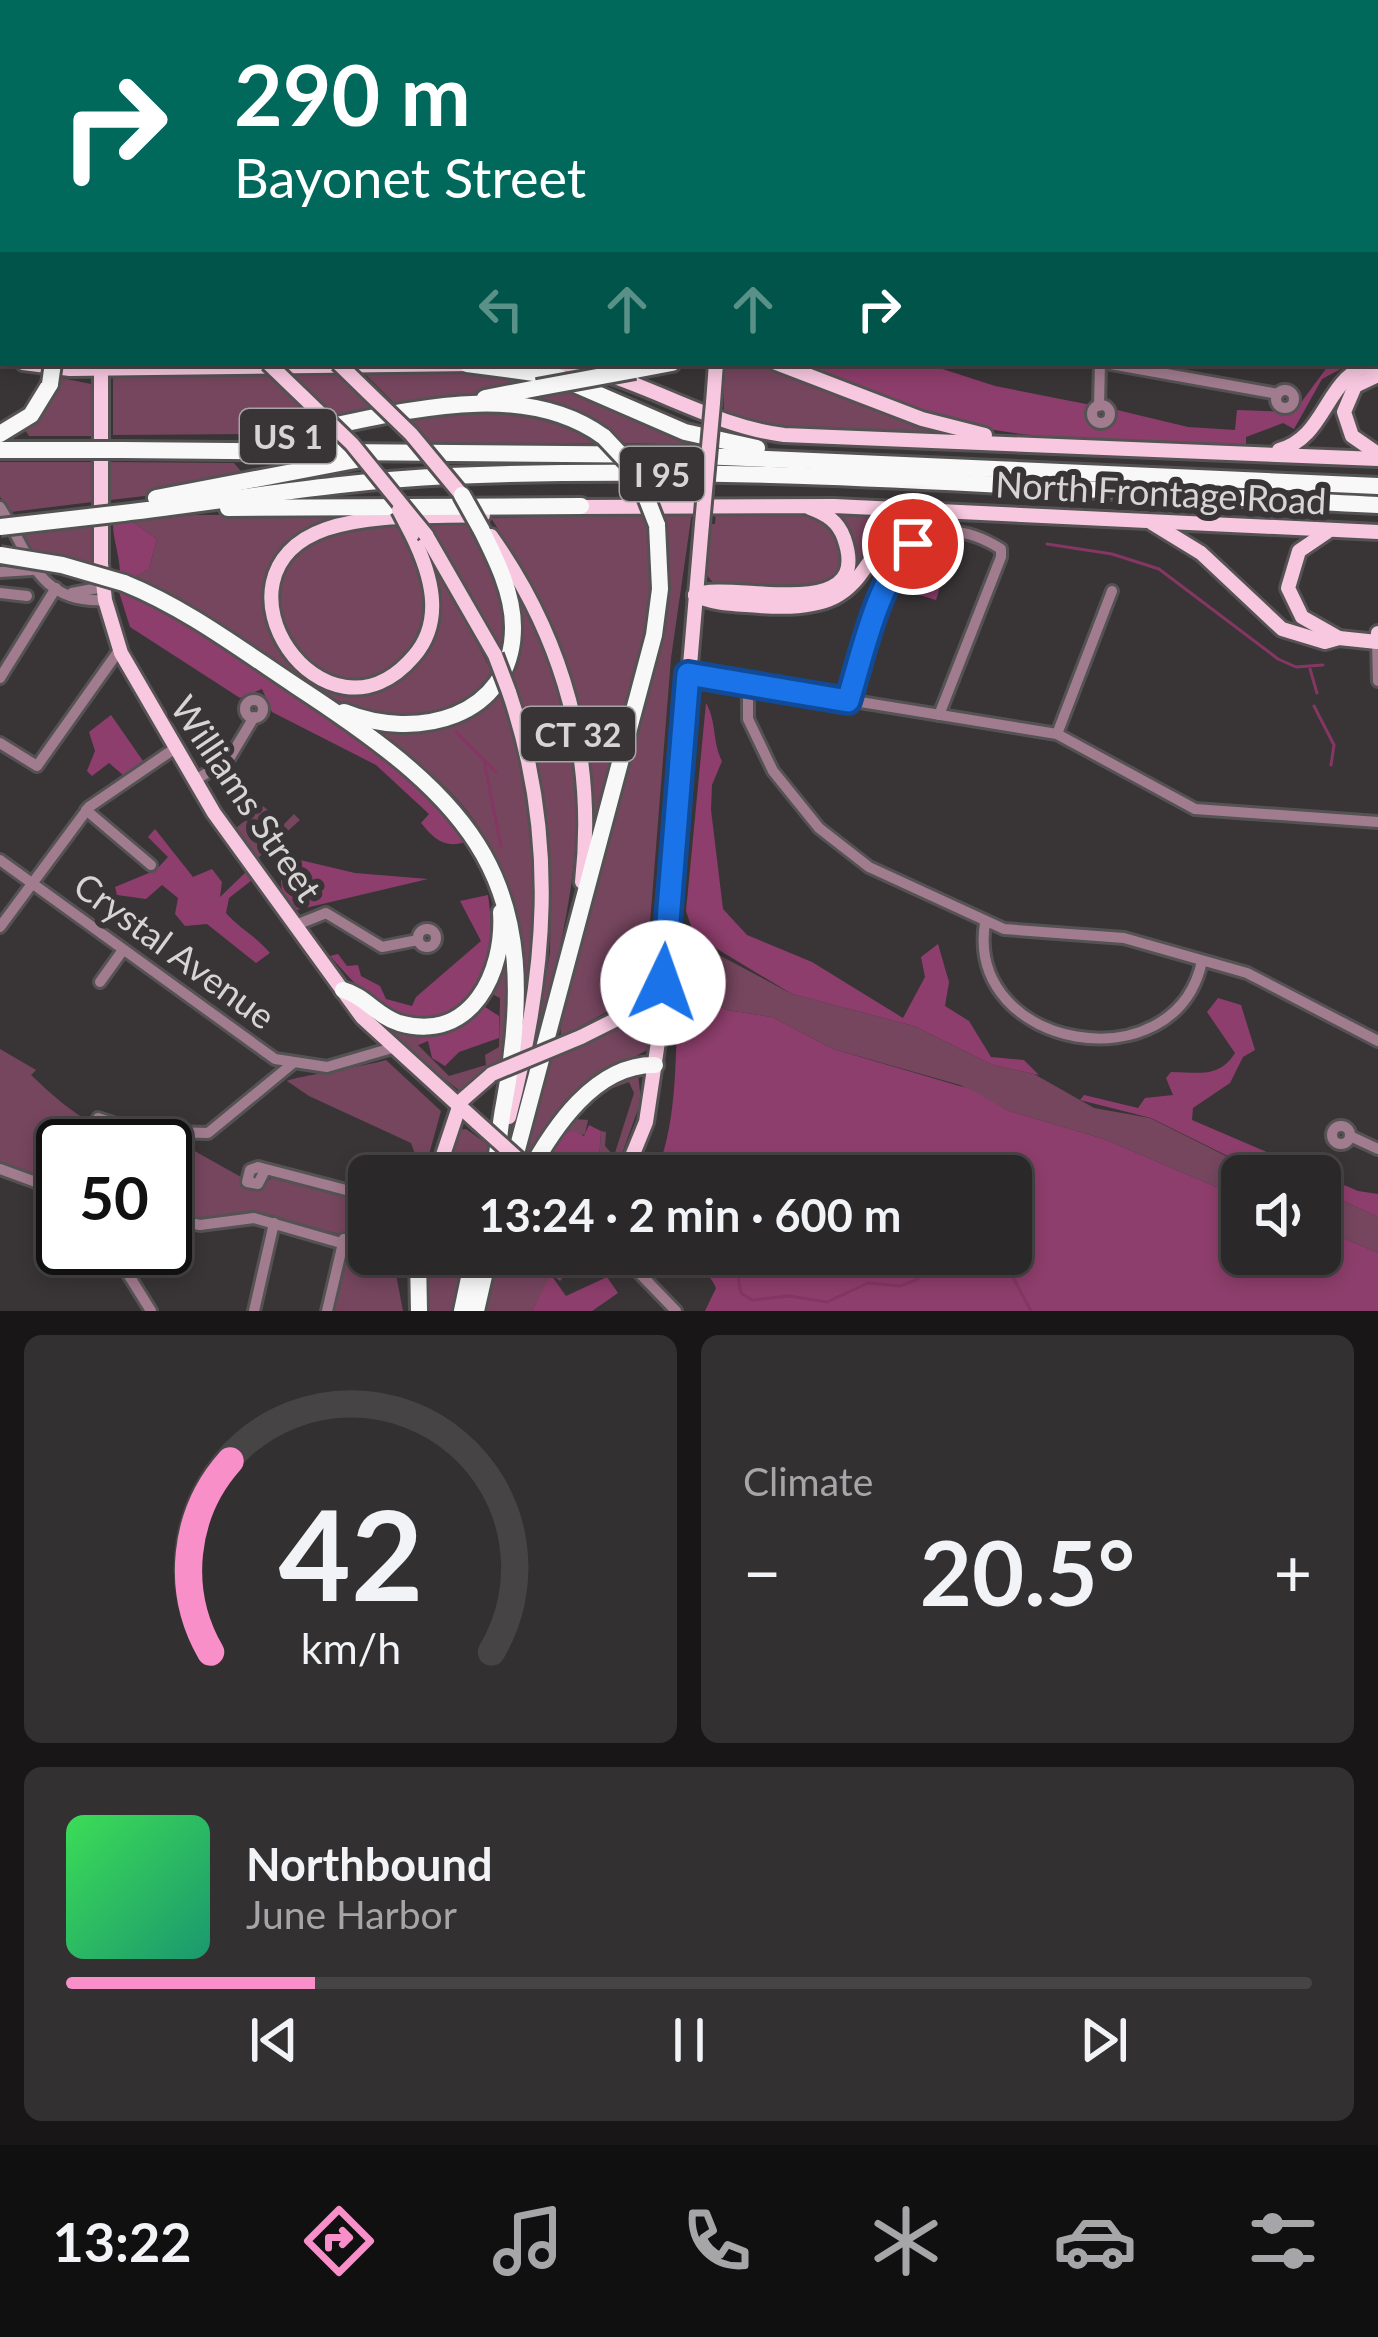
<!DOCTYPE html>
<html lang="en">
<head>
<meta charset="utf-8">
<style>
	:root { --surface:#2b2829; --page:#333031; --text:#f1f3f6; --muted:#a6a6a8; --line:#474446; --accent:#f98fc9 }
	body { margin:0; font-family:Lato,sans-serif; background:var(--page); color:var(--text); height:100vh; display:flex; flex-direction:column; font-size:45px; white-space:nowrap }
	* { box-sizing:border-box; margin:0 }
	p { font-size:39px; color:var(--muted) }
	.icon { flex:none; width:66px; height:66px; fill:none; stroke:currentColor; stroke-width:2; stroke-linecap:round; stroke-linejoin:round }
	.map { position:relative; height:1311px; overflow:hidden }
	.drawer { display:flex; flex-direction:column; gap:24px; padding:24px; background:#181617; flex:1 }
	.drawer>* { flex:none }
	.banner { position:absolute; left:0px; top:0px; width:1380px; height:366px; box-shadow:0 6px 18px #0003,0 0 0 3px var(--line); background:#00695c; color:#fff; overflow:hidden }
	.tools { position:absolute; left:1221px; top:1155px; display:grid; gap:24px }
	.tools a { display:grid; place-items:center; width:120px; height:120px; border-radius:18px; background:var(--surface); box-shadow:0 6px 18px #0003,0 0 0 3px var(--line); font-size:60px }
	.speed { position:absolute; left:36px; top:1119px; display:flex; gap:24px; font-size:60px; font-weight:700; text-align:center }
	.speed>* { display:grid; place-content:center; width:156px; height:156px; border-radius:50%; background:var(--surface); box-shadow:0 6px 18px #0003,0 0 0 3px var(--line); line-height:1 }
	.speed .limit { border:6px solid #111; border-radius:18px; background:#fff; color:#111 }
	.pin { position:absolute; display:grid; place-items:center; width:102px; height:102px; color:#fff; margin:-51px; border:6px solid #fff; border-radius:50%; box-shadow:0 3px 12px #0007 }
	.me { position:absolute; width:132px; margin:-66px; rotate:3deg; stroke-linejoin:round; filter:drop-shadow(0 0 9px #0008) }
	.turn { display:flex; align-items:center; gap:42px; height:252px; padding:0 36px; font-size:54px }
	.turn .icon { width:156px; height:156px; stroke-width:2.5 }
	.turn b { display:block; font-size:84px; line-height:102px }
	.lanes { display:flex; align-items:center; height:114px; padding:0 36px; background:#0003; justify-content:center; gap:60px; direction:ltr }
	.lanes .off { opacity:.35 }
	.big { font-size:90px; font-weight:700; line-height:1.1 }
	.drawer .tile { flex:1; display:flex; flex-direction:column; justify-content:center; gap:18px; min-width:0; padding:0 42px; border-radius:18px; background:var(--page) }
	.drawer .dial { align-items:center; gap:0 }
	.dial svg { height:312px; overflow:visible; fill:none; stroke:var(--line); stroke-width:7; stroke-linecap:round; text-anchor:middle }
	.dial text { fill:var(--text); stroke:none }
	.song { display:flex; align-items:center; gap:36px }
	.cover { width:144px; height:144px; border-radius:18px; background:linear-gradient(135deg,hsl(130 70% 55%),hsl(160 70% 35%)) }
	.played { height:12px; border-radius:6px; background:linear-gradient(90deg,var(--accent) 20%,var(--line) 20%) }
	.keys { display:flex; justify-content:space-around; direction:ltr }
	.heat { display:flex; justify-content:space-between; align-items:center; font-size:66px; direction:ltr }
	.drawer .tiles { flex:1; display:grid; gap:24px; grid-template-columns:1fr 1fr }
	.tile:last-child { grid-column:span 2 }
	.trip { position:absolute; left:348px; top:1155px; width:684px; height:120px; border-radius:18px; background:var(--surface); box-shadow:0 6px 18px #0003,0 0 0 3px var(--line); font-weight:700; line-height:120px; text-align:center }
	.dock { display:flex; height:192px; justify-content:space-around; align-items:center; background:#111010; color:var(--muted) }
	.dock .icon { width:84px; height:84px }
	.dock .current { color:var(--accent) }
	.dock b { font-size:54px; color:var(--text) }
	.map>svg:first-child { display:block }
	.green { fill:#76465f; fill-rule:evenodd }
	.forest { fill:#8e3e6c }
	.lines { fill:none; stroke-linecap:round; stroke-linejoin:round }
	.stream { stroke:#853663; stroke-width:3 }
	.minor-casing { stroke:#555253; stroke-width:16 }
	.major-casing { stroke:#555253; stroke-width:20 }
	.highway-casing { stroke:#555253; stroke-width:22 }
	.minor { stroke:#a17b8e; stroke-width:10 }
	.major { stroke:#f8c8e0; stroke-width:14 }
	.highway { stroke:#f8f8f8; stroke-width:16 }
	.major-bridge-casing { stroke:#555253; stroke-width:20; stroke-linecap:butt }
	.highway-bridge-casing { stroke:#555253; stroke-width:22; stroke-linecap:butt }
	.major-bridge { stroke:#f8c8e0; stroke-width:14 }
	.highway-bridge { stroke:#f8f8f8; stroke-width:16 }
	.route-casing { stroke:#114b97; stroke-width:30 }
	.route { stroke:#1a73e8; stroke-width:21 }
	.labels { text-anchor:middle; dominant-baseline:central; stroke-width:12; stroke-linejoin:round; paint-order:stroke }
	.shield { fill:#393537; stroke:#a7a4a6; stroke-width:3 }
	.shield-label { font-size:33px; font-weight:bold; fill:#d6d4d5 }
	.street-label { font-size:36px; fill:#d6d4d5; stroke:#393537 }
</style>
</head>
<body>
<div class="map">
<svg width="1378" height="1311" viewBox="0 0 1378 1311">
	<rect width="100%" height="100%" fill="#393537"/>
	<!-- green -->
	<g class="green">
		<path d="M730 363 777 370 935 428 934 435 811 433 724 419 723 368Z"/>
		<path d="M260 369 317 421 249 434 113 435V371Z"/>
		<path d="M360 369 475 370 555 379 400 409Z"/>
		<path d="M333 370 379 412 340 419 289 371Z"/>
		<path d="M57 377 91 384 92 436H29L23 427Z"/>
		<path d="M576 385 700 441 699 445 620 443 572 410 502 398Z"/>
		<path d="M467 411 547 414 605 443H431L411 420Z"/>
		<path d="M0 462H92V502L11 512 0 497Z"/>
		<path d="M110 462 234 463 243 474 232 486 110 500Z"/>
		<path d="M716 511 817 514C837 533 848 547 835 575L798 593 715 585 705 573 709 524H715Z"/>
		<path d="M661 512H692L671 658 647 961 625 1002 561 1037 560 1020 653 665Z"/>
		<path d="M360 514C341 520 315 523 300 538 290 548 286 567 281 580 254 651 293 681 361 690L428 641 433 579 441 574 496 680 461 710 401 721 349 708 197 609 131 579 149 569 157 539 131 521 195 515Z"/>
		<path d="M651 514 655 604 593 848C590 716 563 629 491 518Z"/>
		<path d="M841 514 903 516 848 582 844 577Z"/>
		<path d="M468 518C494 570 510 601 503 660L424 521Z"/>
		<path d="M401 524C414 548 429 583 427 611 425 665 353 701 309 667 303 662 298 652 294 645 264 597 278 547 336 529 355 523 381 525 401 524Z"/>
		<path d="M91 526 92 566 30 552 22 535Z"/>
		<path d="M527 602C597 775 584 850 542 1026H537L550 952 551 884 540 777 508 672 515 606Z"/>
		<path d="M500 690C538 801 538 904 524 1020L518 1019C514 884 504 813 379 738L383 727C432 735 464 726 500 690Z"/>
		<path d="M263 806 284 824 294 814 300 820 258 858 236 828Z"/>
		<path d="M691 931 717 954 792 994 914 1026 993 1065 1034 1074 1094 1108 1150 1118 1238 1162 1299 1176H1242V1198L1104 1139 1009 1111 960 1085 833 1049 772 1017 727 1010 684 985Z"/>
		<path d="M505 948V1060L460 1091 381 1030 364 1006 395 1024ZM492 994 500 998 499 1047 485 1055 486 1065 449 1076 418 1045 433 1033 457 1027Z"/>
		<path d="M656 983 647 1050 607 1072 531 1158 523 1151 549 1055 631 1017Z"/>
		<path d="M0 1049 36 1070 31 1075C75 1117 102 1137 165 1140L179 1158 191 1149 241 1177 251 1191 272 1178 363 1197 368 1230 340 1234 247 1213 200 1221 165 1214V1146H63V1189L0 1167Z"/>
		<path d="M386 1060 441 1111 423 1176 411 1143 309 1096 287 1081C293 1077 367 1066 386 1060Z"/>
		<path d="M638 1074 641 1101 614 1176H598L601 1131 606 1132 605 1146 614 1156 634 1093 629 1082 605 1091 575 1119 588 1120 585 1134 549 1143 608 1084Z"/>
		<path d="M466 1129 490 1146 481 1176H442L458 1130Z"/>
		<path d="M1320 1190 1378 1217V1253L1320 1228Z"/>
		<path d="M345 1253 394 1264 403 1311H331Z"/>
		<path d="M420 1254H462L453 1311H421Z"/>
		<path d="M500 1254H506L504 1265 508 1267 515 1254H582L560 1281 552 1275 532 1311H485Z"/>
	</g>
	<!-- forest -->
	<g class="forest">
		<path d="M800 363H924L995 386 1091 405 1088 421 1100 430 1111 425 1113 409 1188 427 1235 430 1237 410 1294 412 1328 366 1352 363 1322 379 1294 429 1283 423 1246 437V447C1152 443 1055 444 963 424 906 411 852 387 800 363Z"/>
		<path d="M131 521 157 539 149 569 131 579 120 574C120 556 113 540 113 524Z"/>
		<path d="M941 541 947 563 936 600 892 587 918 549Z"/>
		<path d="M119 592C172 602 379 749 426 792 441 806 454 825 467 841 446 850 434 839 421 823L429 814 376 765 272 712 262 689 240 698 130 627Z"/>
		<path d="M706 703C717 722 712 742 722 761L712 785 711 810 723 909 747 935 812 962 903 1018 925 977 921 957 938 944 949 982 945 1006 969 1021 991 1057 1024 1060 1039 1075 993 1065 914 1026 792 994 694 935 686 911Z"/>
		<path d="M111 715 143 761 123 775 109 763 92 776 87 771 95 751 89 732Z"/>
		<path d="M155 829 193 877 212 869 222 882 220 897 246 872 252 880 229 898 226 913C240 929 256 936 270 953L256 963 207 924 185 926 175 914 178 898 162 885 146 899 117 895 115 887 156 870 168 857 148 837Z"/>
		<path d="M300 860 355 873 428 879 297 910 282 893 280 869Z"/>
		<path d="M488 895C495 942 493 1004 436 1018 424 1021 412 1022 400 1017 372 1005 350 978 330 956L338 954 347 966 358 965 361 976 380 986 386 999 412 1006 416 997 481 941 460 901Z"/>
		<path d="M684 985 727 1010 772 1017 833 1049 970 1089 1009 1111 1104 1139 1242 1198V1254H1320V1228L1378 1253V1311H705L716 1288C703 1258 679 1269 654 1268L641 1254H1011V1176H655C679 1121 675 1050 678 992Z"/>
		<path d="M1218 998 1241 1005 1255 1050 1243 1057 1230 1083 1193 1108 1192 1120 1358 1191 1378 1194V1217L1320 1190V1176L1248 1166 1151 1118 1080 1100 1084 1095 1138 1108 1145 1098 1173 1095 1166 1078 1171 1072C1197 1072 1219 1079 1235 1053L1207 1012Z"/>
		<path d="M482 1005 499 1016V1038L459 1052 445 1066 432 1058 428 1041 418 1045 421 1038 457 1027Z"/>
		<path d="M589 1125 601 1131 598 1176H550L539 1165 561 1135 573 1131 584 1136Z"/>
		<path d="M551 1275 566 1296 607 1277 618 1293 592 1311H532Z"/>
	</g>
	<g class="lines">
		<!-- stream -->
		<g class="stream">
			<path d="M1047 544 1112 554 1159 569 1278 659 1296 667 1323 665"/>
			<path d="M1310 669 1317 693"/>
			<path d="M1314 706 1334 745 1331 765"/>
			<path d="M456 732 496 772"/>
			<path d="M484 761 501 846"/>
			<path d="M734 1254 741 1293 752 1300 789 1296 827 1302 868 1283 900 1286 918 1279 941 1254"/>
			<path d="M972 1254 980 1263 1008 1268 1031 1311"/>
		</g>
		<defs>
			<g id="minor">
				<path d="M58 0V3"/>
				<path d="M281 0 282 3"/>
				<path d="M513 0V3"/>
				<path d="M636 0V3"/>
				<path d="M680 0 684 3"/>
				<path d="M432 3 465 0"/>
				<path d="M834 3 852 0"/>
				<path d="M907 3V0"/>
				<path d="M1011 3V0"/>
				<path d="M0 10 3 11"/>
				<path d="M1377 60 1378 59"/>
				<path d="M0 147 3 152"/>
				<path d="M1377 304H1378"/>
				<path d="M1105 363 1278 394"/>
				<circle cx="1285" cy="399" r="9"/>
				<circle cx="1101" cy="414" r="9"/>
				<path d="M1099 406 1100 363"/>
				<path d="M0 507C30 554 37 604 105 600"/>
				<path d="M0 572 32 570"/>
				<path d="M0 593 27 596"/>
				<path d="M72 593 103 587"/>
				<path d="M1377 642 1378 681"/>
				<path d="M688 674 1057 734 1195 809 1378 822"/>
				<path d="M0 678 56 588"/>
				<path d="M748 686V719L773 771 819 828 869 867 1004 929 1124 938 1247 973 1378 1041"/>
				<circle cx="254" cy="709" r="9"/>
				<path d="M847 701C870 631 895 482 1001 549V557L939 715"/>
				<path d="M1057 734 1112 591"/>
				<path d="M0 743 37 766 120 649"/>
				<path d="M194 781 229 759 254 717"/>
				<path d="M86 810 151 865"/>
				<path d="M0 860 275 1059 327 1067 392 1048"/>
				<path d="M985 923C965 1050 1176 1086 1202 961"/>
				<path d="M296 925 326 913 382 947 418 940"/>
				<path d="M0 927 89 807 174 749"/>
				<circle cx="427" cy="938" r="9"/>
				<path d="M100 982 123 950"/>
				<path d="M98 1118 137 1131 208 1133 292 1064"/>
				<circle cx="1341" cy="1135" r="9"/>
				<path d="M1350 1136 1378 1149"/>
				<path d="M0 1169 63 1192"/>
				<path d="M265 1170 258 1184 247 1182 250 1170 258 1167 369 1196"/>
				<path d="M165 1218 200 1225 254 1218 369 1251"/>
				<path d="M344 1239H369"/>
				<path d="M124 1248 128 1274 151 1311"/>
				<path d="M383 1254 418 1257"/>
				<path d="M621 1254 676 1311"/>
				<path d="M254 1311 274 1223"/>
				<path d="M327 1311 344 1239"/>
			</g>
			<g id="major">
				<path d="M1257 0 1258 3"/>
				<path d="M0 175 3 176"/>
				<path d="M0 207 3 208"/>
				<path d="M1377 212 1378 214"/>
				<path d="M0 356 3 357"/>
				<path d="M23 363 70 369 473 364"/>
				<path d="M557 363C636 373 704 425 784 435L1378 459"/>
				<path d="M776 363 922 419 985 435"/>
				<path d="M101 367V564L105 600 121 653 214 813 362 1017 478 1123"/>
				<path d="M1378 375 1355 386 1344 412 1352 436 1378 454"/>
				<path d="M713 403 716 363"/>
				<path d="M1279 450C1329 437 1325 370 1378 363"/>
				<path d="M576 507 834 506 1378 532"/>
				<path d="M1152 523 1201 553 1282 629 1325 642 1339 638 1377 642 1378 633"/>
				<path d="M1327 532 1299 551 1288 588 1302 617 1339 638"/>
				<path d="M412 535C431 574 445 620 414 656 325 761 197 574 326 529 373 513 434 517 483 515"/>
				<path d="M426 535 495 655"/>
				<path d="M491 536C564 639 596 756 582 882"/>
				<path d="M695 595C715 605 739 604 760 606 889 616 841 542 934 514"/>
				<path d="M695 595C728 579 876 628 844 538 838 521 826 514 810 508"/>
				<path d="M581 1037 629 1013 659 965"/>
				<path d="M509 1117C547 972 558 837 509 692"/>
				<path d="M436 1176 461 1101 492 1074"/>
				<path d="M624 1176 646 1122 658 1042 702 524"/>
			</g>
			<g id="highway">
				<path d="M0 267 3 269"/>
				<path d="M467 364 556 376 685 432 757 448"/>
				<path d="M635 370 672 363"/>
				<path d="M485 398 537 388"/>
				<path d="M0 434 31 415 50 384"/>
				<path d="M251 441C358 428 507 366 604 437"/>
				<path d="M0 450H82"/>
				<path d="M122 450 678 455 1378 486"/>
				<path d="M156 498 366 458"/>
				<path d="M228 508 581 506"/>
				<path d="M123 513C232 500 340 481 449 476 758 463 1070 491 1378 505"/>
				<path d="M124 583C186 608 240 649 296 686 477 804 546 879 504 1104 499 1128 499 1152 493 1176"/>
				<path d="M344 712C415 741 513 719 513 627 513 593 496 559 481 529"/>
				<path d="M343 990C365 996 377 1016 399 1023 472 1044 505 971 501 912"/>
				<path d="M510 1176 654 635 660 589 657 525"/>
				<path d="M527 1176C553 1128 595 1064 655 1065"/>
				<path d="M418 1257 419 1311"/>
				<path d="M462 1311 474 1254"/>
				<path d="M476 1311 489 1254"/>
			</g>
		</defs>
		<!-- minor casing -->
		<use href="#minor" class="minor-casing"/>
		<!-- major casing -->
		<use href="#major" class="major-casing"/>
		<!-- highway casing -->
		<use href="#highway" class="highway-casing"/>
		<!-- minor -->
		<use href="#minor" class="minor"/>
		<!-- major -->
		<use href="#major" class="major"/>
		<!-- highway -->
		<use href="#highway" class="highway"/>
		<defs>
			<g id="major-bridge">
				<path d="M268 363 352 444 426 535"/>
				<path d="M338 363 411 434 465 499"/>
				<path d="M399 510 412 535"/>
				<path d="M702 524 713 403"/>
				<path d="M495 655 509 692"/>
				<path d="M492 1074 581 1037"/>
				<path d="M478 1123 537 1176"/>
			</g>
			<g id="highway-bridge">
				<path d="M50 384 53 363"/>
				<path d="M537 388 635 370"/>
				<path d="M604 437 636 471 657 525"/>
				<path d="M82 450H122"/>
				<path d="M462 495 481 529"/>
				<path d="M0 527 123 513"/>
				<path d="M0 555 62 565 124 583"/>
			</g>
		</defs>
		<!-- major-bridge casing -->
		<use href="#major-bridge" class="major-bridge-casing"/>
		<!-- highway-bridge casing -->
		<use href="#highway-bridge" class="highway-bridge-casing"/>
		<!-- major-bridge -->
		<use href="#major-bridge" class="major-bridge"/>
		<!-- highway-bridge -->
		<use href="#highway-bridge" class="highway-bridge"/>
	</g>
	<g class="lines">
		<defs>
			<path id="route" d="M663 983 688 674 848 701C864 649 876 585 913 544"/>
		</defs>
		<!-- route casing -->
		<use href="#route" class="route-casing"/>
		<!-- route -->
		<use href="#route" class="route"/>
	</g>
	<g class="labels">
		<!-- shield labels -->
		<g class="shield">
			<rect x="240" y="409" width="96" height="54" rx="9"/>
			<rect x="620" y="447" width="84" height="54" rx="9"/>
			<rect x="521" y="707" width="114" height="54" rx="9"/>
		</g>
		<g class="shield-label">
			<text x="288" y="436">US 1</text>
			<text x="662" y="474">I 95</text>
			<text x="578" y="734">CT 32</text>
		</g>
		<!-- street labels -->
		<g class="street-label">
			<text transform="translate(1161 492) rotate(3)">North Frontage Road</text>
			<text transform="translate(247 798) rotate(56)">Williams Street</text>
			<text transform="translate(175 950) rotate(36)">Crystal Avenue</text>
		</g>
	</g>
</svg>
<div class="tools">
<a><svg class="icon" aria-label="sound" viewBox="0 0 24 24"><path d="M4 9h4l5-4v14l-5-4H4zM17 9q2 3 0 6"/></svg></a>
</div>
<div class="speed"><div class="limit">50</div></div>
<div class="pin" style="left:913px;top:544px;background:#d93025"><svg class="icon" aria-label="arrive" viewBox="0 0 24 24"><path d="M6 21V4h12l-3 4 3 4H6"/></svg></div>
<svg class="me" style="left:663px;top:983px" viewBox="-20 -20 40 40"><circle r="19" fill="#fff"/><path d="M0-13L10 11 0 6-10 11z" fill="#1a73e8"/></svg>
<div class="trip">13:24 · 2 min · 600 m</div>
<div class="banner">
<div class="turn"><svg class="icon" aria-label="right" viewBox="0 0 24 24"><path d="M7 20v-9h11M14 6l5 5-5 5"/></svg><div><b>290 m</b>Bayonet Street</div></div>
<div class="lanes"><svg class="icon off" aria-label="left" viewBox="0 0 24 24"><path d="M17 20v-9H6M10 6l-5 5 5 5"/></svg><svg class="icon off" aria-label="ahead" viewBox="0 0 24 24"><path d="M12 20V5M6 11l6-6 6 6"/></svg><svg class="icon off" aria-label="ahead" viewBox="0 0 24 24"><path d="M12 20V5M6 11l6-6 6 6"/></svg><svg class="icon" aria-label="right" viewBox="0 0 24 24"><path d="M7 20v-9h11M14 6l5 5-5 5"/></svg></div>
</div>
</div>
<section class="drawer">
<div class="tiles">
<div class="tile dial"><svg viewBox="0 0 100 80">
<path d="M14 69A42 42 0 1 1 86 69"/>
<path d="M14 69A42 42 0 0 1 19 20" stroke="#f98fc9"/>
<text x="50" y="56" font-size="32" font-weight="700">42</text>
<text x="50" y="72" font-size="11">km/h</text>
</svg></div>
<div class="tile"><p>Climate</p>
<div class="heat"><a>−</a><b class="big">20.5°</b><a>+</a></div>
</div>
<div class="tile">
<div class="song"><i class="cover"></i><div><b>Northbound</b><p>June Harbor</p></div></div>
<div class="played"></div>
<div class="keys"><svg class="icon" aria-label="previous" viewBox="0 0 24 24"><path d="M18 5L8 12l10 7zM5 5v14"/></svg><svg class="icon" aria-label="pause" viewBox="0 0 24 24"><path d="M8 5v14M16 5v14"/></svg><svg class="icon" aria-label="next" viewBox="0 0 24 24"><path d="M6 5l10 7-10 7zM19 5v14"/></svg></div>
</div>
</div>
</section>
<nav class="dock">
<b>13:22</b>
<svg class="icon current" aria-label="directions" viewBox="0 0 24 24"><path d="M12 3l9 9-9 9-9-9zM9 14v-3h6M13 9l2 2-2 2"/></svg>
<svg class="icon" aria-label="music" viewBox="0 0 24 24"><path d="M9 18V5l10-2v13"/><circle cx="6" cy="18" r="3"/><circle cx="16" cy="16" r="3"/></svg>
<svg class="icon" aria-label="phone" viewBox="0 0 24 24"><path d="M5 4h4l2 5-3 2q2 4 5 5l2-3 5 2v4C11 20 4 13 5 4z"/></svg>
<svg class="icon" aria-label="climate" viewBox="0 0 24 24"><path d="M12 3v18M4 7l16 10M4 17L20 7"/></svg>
<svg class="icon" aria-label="car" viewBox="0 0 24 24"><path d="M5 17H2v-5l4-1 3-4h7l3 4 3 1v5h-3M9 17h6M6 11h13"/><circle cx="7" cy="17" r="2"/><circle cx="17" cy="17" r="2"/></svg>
<svg class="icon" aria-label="filters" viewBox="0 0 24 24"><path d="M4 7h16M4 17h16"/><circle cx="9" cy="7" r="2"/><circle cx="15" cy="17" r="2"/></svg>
</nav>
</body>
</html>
